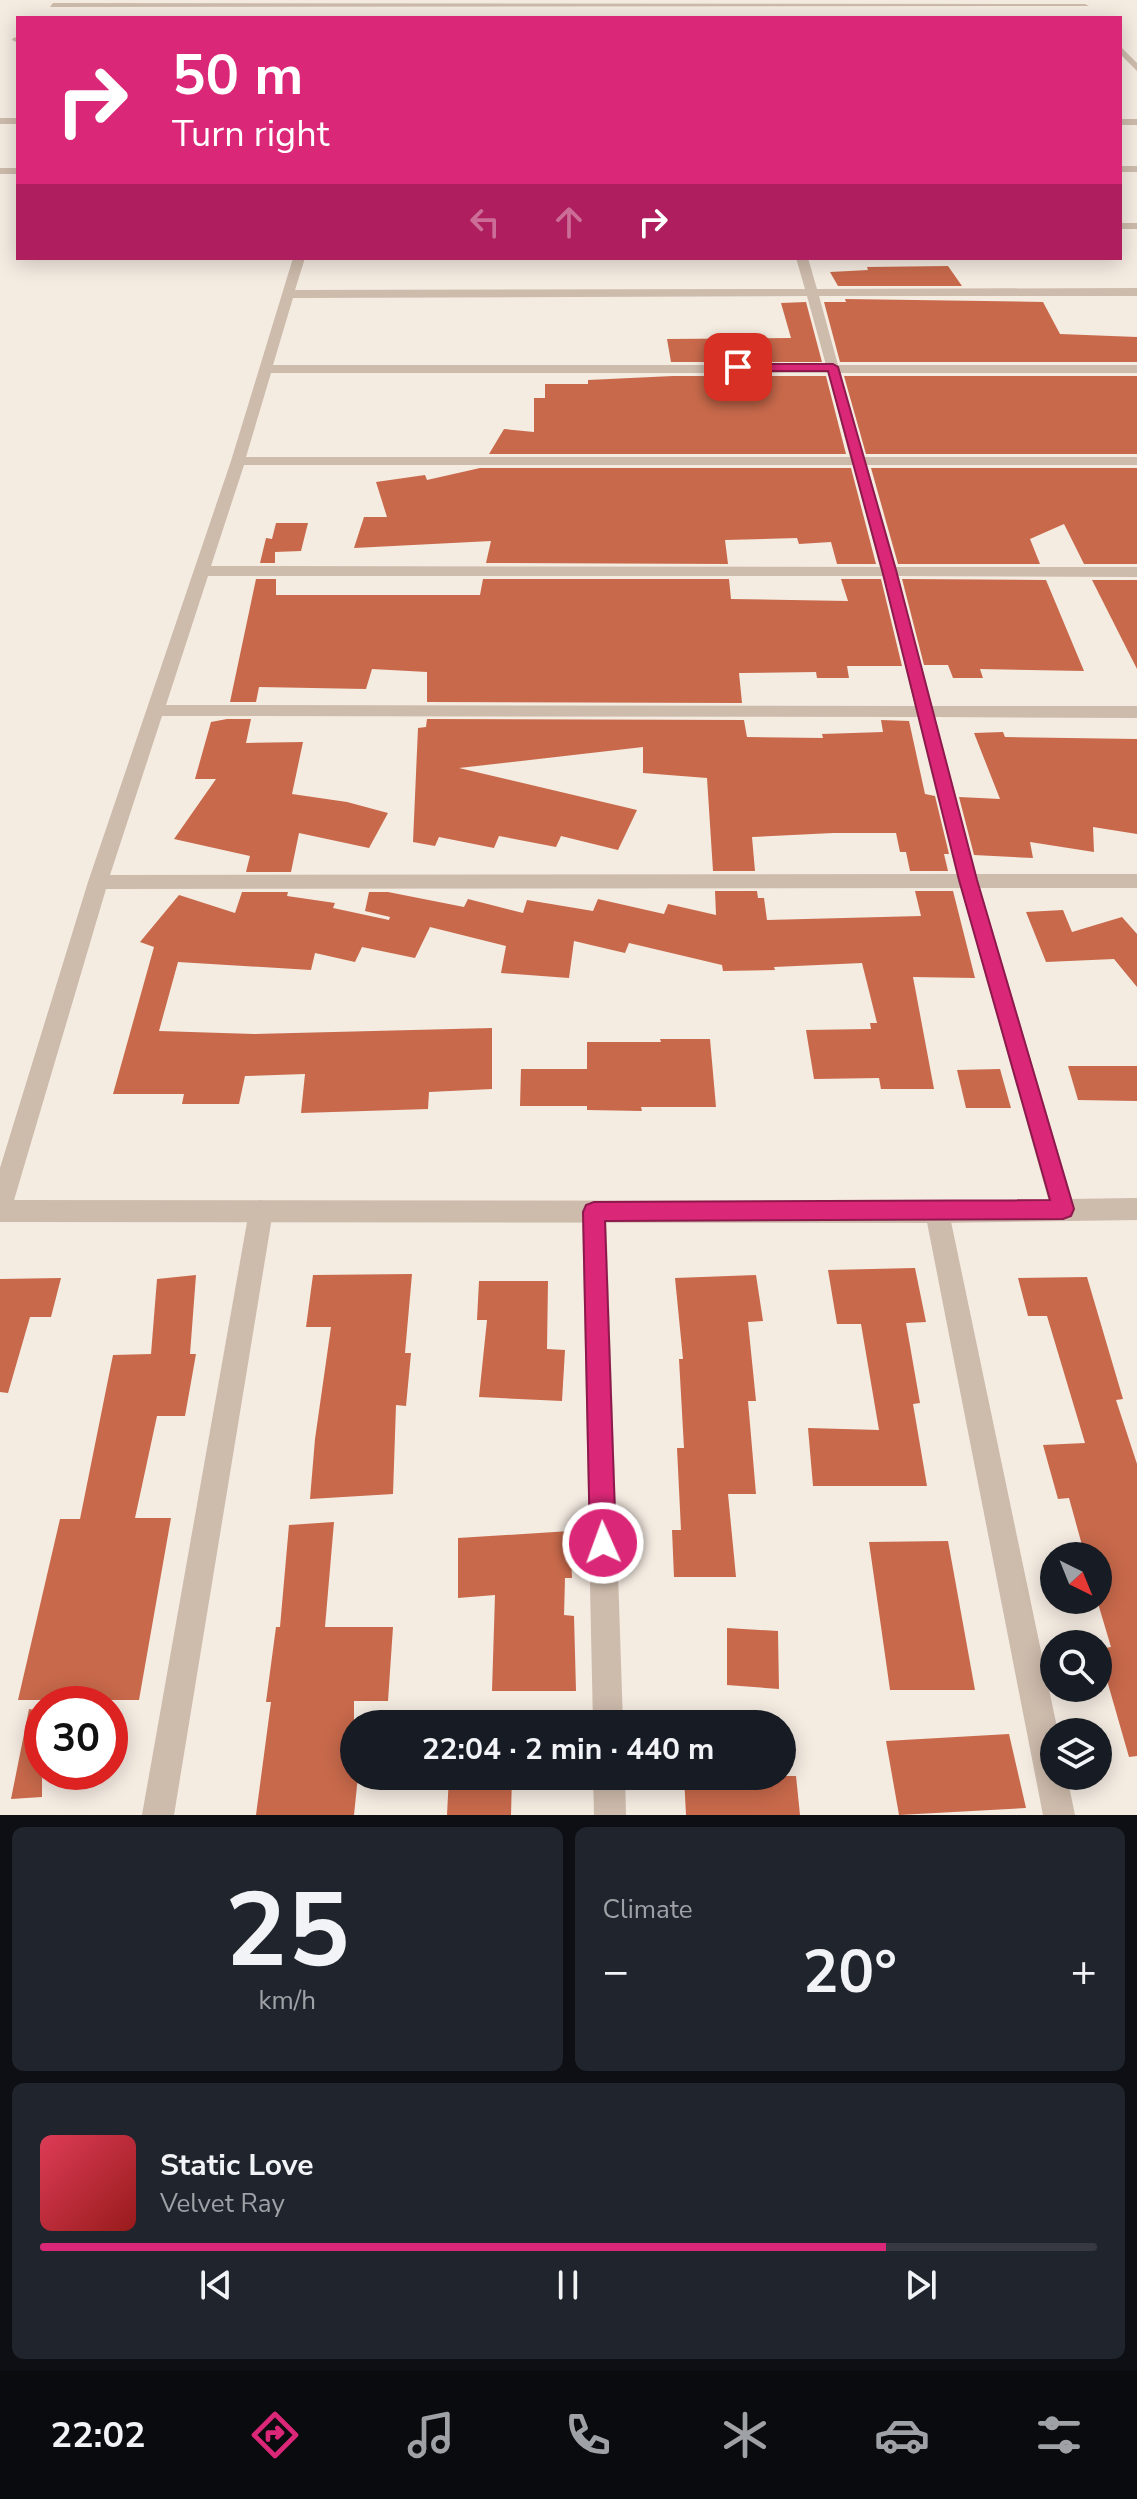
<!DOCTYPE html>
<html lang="en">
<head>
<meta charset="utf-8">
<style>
	:root { --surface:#171b24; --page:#20242c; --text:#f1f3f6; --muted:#9ea1a6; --line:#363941; --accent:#db2777 }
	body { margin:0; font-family:"Nunito Sans",sans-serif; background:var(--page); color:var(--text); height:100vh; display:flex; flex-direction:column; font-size:30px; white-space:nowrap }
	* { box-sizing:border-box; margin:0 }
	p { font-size:26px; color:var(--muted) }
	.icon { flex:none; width:44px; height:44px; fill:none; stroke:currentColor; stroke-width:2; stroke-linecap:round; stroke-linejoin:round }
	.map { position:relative; height:1815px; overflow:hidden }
	.details { display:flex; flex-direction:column; gap:12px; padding:12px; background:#0d0f14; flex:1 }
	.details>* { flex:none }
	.hud { position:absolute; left:16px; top:16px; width:1106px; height:244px; border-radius:0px; box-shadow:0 4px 20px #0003; background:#db2777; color:#fff; overflow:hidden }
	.needle { width:52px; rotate:137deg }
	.controls { position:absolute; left:1040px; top:1542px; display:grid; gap:16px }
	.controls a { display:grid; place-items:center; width:72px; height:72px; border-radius:50%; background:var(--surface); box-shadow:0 4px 20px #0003; font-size:40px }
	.speed { position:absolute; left:24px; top:1686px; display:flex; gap:16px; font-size:40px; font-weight:700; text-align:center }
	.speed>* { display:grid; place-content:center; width:104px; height:104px; border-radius:50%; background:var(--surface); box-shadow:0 4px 20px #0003; line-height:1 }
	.speed .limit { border:12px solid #d22; background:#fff; color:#111 }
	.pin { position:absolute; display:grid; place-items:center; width:68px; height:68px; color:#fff; margin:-34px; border-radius:16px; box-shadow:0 4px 12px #0006 }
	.me { position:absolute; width:88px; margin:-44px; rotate:358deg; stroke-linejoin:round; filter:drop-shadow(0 0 6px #0008) }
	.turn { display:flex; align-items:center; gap:28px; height:168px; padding:0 24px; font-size:36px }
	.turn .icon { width:104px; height:104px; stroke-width:2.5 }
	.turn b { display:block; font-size:56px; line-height:68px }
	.lanes { display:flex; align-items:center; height:76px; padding:0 24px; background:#0003; justify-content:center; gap:40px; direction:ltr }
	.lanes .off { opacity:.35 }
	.big { font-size:60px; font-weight:700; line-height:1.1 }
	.details .card { flex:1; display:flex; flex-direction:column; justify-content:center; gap:12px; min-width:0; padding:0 28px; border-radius:12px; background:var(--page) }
	.details .dial { align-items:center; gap:0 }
	.dial b { font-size:104px; line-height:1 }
	.song { display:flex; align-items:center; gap:24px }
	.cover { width:96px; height:96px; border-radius:12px; background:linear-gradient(135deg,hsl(350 70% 55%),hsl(0 70% 35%)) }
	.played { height:8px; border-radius:4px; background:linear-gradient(90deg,var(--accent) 80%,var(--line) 80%) }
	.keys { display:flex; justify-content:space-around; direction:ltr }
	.heat { display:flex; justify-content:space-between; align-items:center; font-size:44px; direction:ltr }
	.details .tiles { flex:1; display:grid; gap:12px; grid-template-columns:1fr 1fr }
	.card:last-child { grid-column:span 2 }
	.trip { position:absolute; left:340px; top:1710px; width:456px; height:80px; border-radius:40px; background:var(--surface); box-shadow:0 4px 20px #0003; font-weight:700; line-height:80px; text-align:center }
	.tab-bar { display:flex; height:128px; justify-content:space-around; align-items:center; background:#090b0e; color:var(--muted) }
	.tab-bar .icon { width:56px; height:56px }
	.tab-bar .current { color:var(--accent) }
	.tab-bar b { font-size:36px; color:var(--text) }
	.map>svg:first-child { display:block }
	.building { fill:#c8694b }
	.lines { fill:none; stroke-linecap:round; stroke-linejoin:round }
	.minor { fill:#cdbbac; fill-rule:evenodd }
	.tertiary { fill:#cdbbac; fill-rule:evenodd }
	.route { fill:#db2777; stroke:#8e194d; stroke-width:2 }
</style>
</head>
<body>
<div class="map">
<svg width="1137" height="1815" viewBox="0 0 1137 1815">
	<rect width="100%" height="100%" fill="#f4ebe1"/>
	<!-- building -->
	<g class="building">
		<path d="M948 266 962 286H838L830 272 868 270 867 267Z"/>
		<path d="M845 299 1043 302 1060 334 1137 337V362H840L824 302H846Z"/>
		<path d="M806 302 822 362H671L667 339 791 338 781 303Z"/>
		<path d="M673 376H826L846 454H489L504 429 534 432V398H545V384H588V380Z"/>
		<path d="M844 376H1137V454H866Z"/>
		<path d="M480 468H851L876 564H837L831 542 799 544 797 538 725 540 728 564 486 563 491 541 354 548 364 517H387L376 482 425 475 427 480Z"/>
		<path d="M871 468H1137V564H1084L1064 524 1030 539 1040 564H898Z"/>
		<path d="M276 523H308L301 551 275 552V563H260L266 538 272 539Z"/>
		<path d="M256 579H276V595H480L483 579H729L731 599 848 601 841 579H881L902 666H847L849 678H817L816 672 739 673 742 703 427 702V672L372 669 366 689 259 687 256 702H230Z"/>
		<path d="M902 579 1046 580 1084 671 980 669 983 678H953L948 665H924Z"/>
		<path d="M1092 580H1137V669Z"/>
		<path d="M227 719H251L246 743 303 742 292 794 347 802 388 813 369 848 299 833 291 872H246L250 856 174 839 216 779H195L211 722Z"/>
		<path d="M427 719 744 720 747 737 823 738 822 734 883 732 881 720 909 721 925 794 935 796 949 854H944L948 871H910L906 852H900L896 833H833L752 837 755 871H713L707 778 643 773V747L459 768 637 810 618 850 561 836 556 847 499 836 494 848 439 837 435 846 413 842 418 728 426 727Z"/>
		<path d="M1003 732 1005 737 1137 739V834L1093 827 1094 852 1030 842 1033 858 974 855 959 797 1000 799 974 733Z"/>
		<path d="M715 891H757L758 898H764L767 920 921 916 915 891H953L975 978 913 977 934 1089H881L879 1078 814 1079 806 1030 871 1029 870 1023H877L862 963 774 967 775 970 723 971 722 965 629 943 625 953 574 941 569 978 501 973 506 946 430 927 415 958 362 947 355 962 315 953 311 970 178 962 159 1031 254 1034 492 1028V1089L429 1092 428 1109 301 1113 305 1074 245 1076 239 1104H182L184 1094H113L154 947 140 942 179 895 235 913 242 892H288L287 896 335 903 333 908 389 920 390 917 365 911 369 892H388L464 907 468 899 523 913 527 900 593 911 598 899 664 914 668 904 716 915Z"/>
		<path d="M1063 910 1072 932 1122 917 1137 934V987L1114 959 1046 962 1026 912Z"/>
		<path d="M660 1039H710L716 1107H641L642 1111 587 1110V1106H520L521 1069H587V1042H661Z"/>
		<path d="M1068 1066H1137V1101L1078 1100Z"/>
		<path d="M1000 1069 1011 1108H966L957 1070Z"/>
		<path d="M915 1268 926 1322 906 1323 920 1403 913 1404 927 1486H813L808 1428 879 1430 861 1324H837L828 1270Z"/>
		<path d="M412 1274 405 1353H411L406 1406 396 1405 393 1494 310 1499 315 1439 331 1327H306L313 1275Z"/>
		<path d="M196 1275 190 1354H196L185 1416H157L135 1518H171L139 1700H18L60 1519H80L113 1355 151 1354 157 1279Z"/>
		<path d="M756 1275 763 1321 748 1322 756 1401H748L756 1494H728L736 1577H674L672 1530H681L677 1448H684L679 1359H683L675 1278Z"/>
		<path d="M1087 1277 1123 1399 1116 1400 1137 1464V1756L1129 1757 1098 1649 1111 1647 1097 1600 1098 1556H1085L1069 1498 1058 1499 1043 1445 1085 1443 1047 1316H1028L1018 1278Z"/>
		<path d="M61 1278 51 1317H30L8 1393 0 1392V1279Z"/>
		<path d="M479 1281H548L547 1349 565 1350 562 1401 479 1397 487 1320H477Z"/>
		<path d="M334 1522 325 1627H393L388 1701H354V1776H358L354 1815H256L271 1702H266L276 1627H280L289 1525Z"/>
		<path d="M570 1531 572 1578H565L564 1615 574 1616 576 1691H492L495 1595 458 1598V1538Z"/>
		<path d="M948 1541 975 1690H890L869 1542Z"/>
		<path d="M727 1628 778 1631 779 1689 727 1685Z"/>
		<path d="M29 1709 42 1711V1797L11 1799Z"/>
		<path d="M1009 1734 1026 1808 899 1815 886 1741Z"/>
		<path d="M449 1776H512L511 1815H447Z"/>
		<path d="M684 1776H796L800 1815H686Z"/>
	</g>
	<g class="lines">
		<!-- minor -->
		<g class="minor">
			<path d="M53 3 1085 4 1089 6 50 7Z"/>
			<path d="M18 37V43L12 40 13 38Z"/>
			<path d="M1120 46 1137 63V71L1120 54Z"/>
			<rect x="0" y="118" width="18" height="6"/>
			<rect x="1120" y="119" width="17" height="6"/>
			<rect x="1120" y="166" width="17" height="6"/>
			<rect x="0" y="168" width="18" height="6"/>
			<rect x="1120" y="223" width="17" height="6"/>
			<path d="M293 258H305L295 290 805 289 796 258H808L817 289 1137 288V296H819L838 365H1137V373H840L864 457H1137V465H867L896 567H1137V577L898 576 932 706H1137V718L935 717 976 874H1137V888H980L1075 1209 1071 1216 1063 1220 1055 1216 1051 1209 961 888 106 889 12 1207 8 1214 0 1218V1168L88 882 231 461ZM807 296 826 365H273L293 298ZM271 373H828L850 457H246ZM244 465H853L880 567 211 566ZM208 576H883L915 706 166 705ZM162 716 918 717 957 874 110 875Z"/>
			<path d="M261 1200 270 1204 273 1211 174 1815H142L249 1211 252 1204Z"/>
			<path d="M594 1201 603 1205 606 1212 623 1724H593L582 1212 585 1205Z"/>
			<path d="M937 1201 946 1205 949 1212 1058 1732H1054V1776H1067L1075 1815H1043L925 1212 928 1205Z"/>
			<path d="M593 1776H625L626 1815H594Z"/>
		</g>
		<!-- tertiary -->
		<path class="tertiary" d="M1137 1198V1220L937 1223 0 1222V1200L937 1201Z"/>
	</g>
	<!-- route -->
	<path class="route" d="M833 364 838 367 896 570 977 880 1074 1209 1071 1216 1063 1219 605 1221 616 1543 612 1552 603 1556 594 1552 590 1543 583 1212 586 1205 594 1202 1050 1200 959 880 882 570 828 371H738L732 367 738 364Z"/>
</svg>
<div class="controls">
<a><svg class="needle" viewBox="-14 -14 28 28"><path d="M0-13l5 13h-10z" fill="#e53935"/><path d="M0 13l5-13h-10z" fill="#9ea1a6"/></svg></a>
<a><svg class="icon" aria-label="search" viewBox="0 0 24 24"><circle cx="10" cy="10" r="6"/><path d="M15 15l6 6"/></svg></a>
<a><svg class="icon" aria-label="layers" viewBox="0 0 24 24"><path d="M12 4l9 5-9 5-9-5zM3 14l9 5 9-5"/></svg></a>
</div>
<div class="speed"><div class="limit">30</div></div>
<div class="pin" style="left:738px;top:367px;background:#d93025"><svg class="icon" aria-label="arrive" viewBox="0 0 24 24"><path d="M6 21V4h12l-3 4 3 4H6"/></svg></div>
<svg class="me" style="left:603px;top:1543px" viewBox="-20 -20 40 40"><circle r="17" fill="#db2777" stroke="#fff" stroke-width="3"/><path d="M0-11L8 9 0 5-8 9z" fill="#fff"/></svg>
<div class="trip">22:04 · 2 min · 440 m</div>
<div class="hud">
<div class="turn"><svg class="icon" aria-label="right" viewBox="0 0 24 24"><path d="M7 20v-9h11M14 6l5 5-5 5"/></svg><div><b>50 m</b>Turn right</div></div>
<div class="lanes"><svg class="icon off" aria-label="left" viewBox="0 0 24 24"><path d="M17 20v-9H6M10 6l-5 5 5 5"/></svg><svg class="icon off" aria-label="ahead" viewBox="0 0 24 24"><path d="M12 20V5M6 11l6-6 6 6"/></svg><svg class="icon" aria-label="right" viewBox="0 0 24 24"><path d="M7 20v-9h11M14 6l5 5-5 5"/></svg></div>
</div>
</div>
<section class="details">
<div class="tiles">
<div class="card dial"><b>25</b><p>km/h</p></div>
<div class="card"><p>Climate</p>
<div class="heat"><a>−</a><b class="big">20°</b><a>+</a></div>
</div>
<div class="card">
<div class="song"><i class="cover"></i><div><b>Static Love</b><p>Velvet Ray</p></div></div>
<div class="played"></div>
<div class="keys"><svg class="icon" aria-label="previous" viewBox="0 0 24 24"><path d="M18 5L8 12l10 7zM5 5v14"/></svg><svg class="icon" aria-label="pause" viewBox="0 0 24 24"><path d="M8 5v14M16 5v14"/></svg><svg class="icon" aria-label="next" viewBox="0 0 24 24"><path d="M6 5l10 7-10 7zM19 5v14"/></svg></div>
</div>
</div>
</section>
<nav class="tab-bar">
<b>22:02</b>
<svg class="icon current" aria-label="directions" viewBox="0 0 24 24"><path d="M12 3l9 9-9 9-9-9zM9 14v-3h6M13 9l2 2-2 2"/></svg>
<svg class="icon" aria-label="music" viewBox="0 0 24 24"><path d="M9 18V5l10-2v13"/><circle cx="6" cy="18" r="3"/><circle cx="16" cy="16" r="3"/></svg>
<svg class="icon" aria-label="phone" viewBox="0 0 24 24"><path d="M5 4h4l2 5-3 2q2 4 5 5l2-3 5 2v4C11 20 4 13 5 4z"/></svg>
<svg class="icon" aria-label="climate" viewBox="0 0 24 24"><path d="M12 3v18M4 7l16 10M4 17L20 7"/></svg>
<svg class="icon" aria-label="car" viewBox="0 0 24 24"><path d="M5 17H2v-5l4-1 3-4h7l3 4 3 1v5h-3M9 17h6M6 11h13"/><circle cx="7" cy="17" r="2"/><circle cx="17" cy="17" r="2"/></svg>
<svg class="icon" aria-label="filters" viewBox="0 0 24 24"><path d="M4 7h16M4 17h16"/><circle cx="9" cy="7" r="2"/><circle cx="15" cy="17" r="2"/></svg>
</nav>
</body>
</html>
